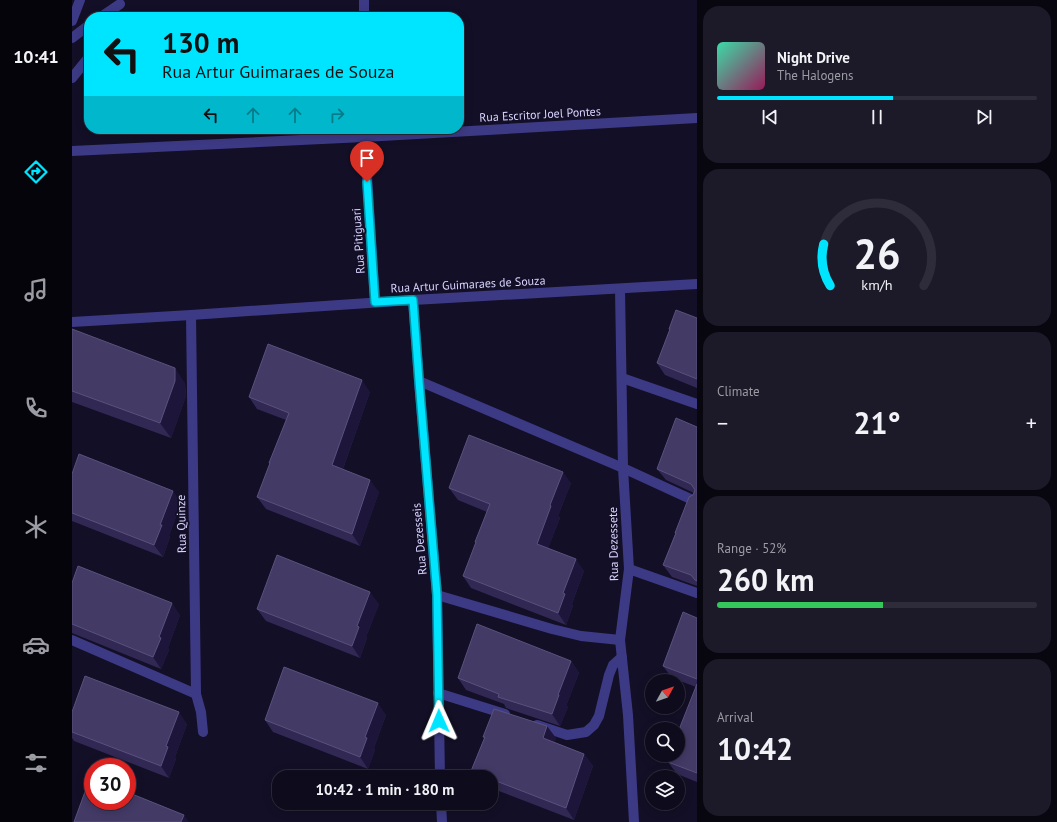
<!DOCTYPE html>
<html lang="en">
<head>
<meta charset="utf-8">
<style>
	:root { --surface:#0e0b1c; --page:#1c1929; --text:#f1f3f6; --muted:#9b9ba3; --line:#2e2b3b; --accent:#00e5ff }
	body { margin:0; font-family:"PT Sans",sans-serif; background:var(--page); color:var(--text); height:100vh; display:flex; flex-direction:column; font-size:15px; white-space:nowrap }
	* { box-sizing:border-box; margin:0 }
	p { font-size:13px; color:var(--muted) }
	.icon { flex:none; width:22px; height:22px; fill:none; stroke:currentColor; stroke-width:2; stroke-linecap:round; stroke-linejoin:round }
	.map { position:relative; flex:1; overflow:hidden }
	.details { display:flex; flex-direction:column; gap:6px; padding:6px; background:#08060f; width:360px }
	.details>* { flex:none }
	.top-card { position:absolute; left:12px; top:12px; width:380px; height:122px; border-radius:16px; box-shadow:0 2px 10px #0003,0 0 0 1px var(--line); background:#00e5ff; color:#111; overflow:hidden }
	.needle { width:26px; rotate:50deg }
	.buttons { position:absolute; left:573px; top:674px; display:grid; gap:8px }
	.buttons a { display:grid; place-items:center; width:40px; height:40px; border-radius:50%; background:var(--surface); box-shadow:0 2px 10px #0003,0 0 0 1px var(--line); font-size:20px }
	.speed { position:absolute; left:12px; top:758px; display:flex; gap:8px; font-size:20px; font-weight:700; text-align:center }
	.speed>* { display:grid; place-content:center; width:52px; height:52px; border-radius:50%; background:var(--surface); box-shadow:0 2px 10px #0003,0 0 0 1px var(--line); line-height:1 }
	.speed .limit { border:6px solid #d22; background:#fff; color:#111 }
	.pin { position:absolute; display:grid; place-items:center; width:34px; height:34px; color:#fff; margin:-41px -17px; border-radius:50% 50% 50% 0; rotate:-45deg; box-shadow:0 0 4px #0007 }
	.pin .icon { rotate:45deg }
	.me { position:absolute; width:44px; margin:-22px; rotate:359deg; stroke-linejoin:round; filter:drop-shadow(0 0 3px #0008) }
	.turn { display:flex; align-items:center; gap:14px; height:84px; padding:0 12px; font-size:18px }
	.turn .icon { width:52px; height:52px; stroke-width:2.5 }
	.turn b { display:block; font-size:28px; line-height:34px }
	.lanes { display:flex; align-items:center; height:38px; padding:0 12px; background:#0003; justify-content:center; gap:20px; direction:ltr }
	.lanes .off { opacity:.35 }
	.big { font-size:30px; font-weight:700; line-height:1.1 }
	.details .card { flex:1; display:flex; flex-direction:column; justify-content:center; gap:6px; min-width:0; padding:0 14px; border-radius:16px; background:var(--page) }
	.details .dial { align-items:center; gap:0 }
	.dial svg { height:104px; overflow:visible; fill:none; stroke:var(--line); stroke-width:7; stroke-linecap:round; text-anchor:middle }
	.dial text { fill:var(--text); stroke:none }
	.song { display:flex; align-items:center; gap:12px }
	.cover { width:48px; height:48px; border-radius:6px; background:linear-gradient(135deg,hsl(160 70% 55%),hsl(330 70% 35%)) }
	.played { height:4px; border-radius:2px; background:linear-gradient(90deg,var(--accent) 55%,var(--line) 55%) }
	.keys { display:flex; justify-content:space-around; direction:ltr }
	.heat { display:flex; justify-content:space-between; align-items:center; font-size:22px; direction:ltr }
	.charge { height:6px; border-radius:3px; background:linear-gradient(90deg,#34c759 52%,var(--line) 0) }
	.trip { position:absolute; left:200px; top:770px; width:226px; height:40px; border-radius:16px; background:var(--surface); box-shadow:0 2px 10px #0003,0 0 0 1px var(--line); font-weight:700; line-height:40px; text-align:center }
	main { display:flex; flex:1; min-height:0 }
	.tabs { display:flex; flex-direction:column; width:72px; justify-content:space-around; align-items:center; background:#06040b; color:var(--muted) }
	.tabs .icon { width:28px; height:28px }
	.tabs .on { color:var(--accent) }
	.tabs b { font-size:18px; color:var(--text) }
	.map>svg:first-child { display:block }
	.lines { fill:none; stroke-linecap:round; stroke-linejoin:round }
	.minor { stroke:#3d3a85; stroke-width:10 }
	.wall { fill:#312854 }
	.shaded-wall { fill:#1d163a }
	.building { fill:#433a66; stroke:#5a527e }
	.route-casing { stroke:#0095a6; stroke-width:10 }
	.route { stroke:#00e5ff; stroke-width:7 }
	.labels { text-anchor:middle; dominant-baseline:central; stroke-width:4; stroke-linejoin:round; paint-order:stroke }
	.street-label { font-size:12px; fill:#d9d4ff; stroke:#130f26 }
</style>
</head>
<body>
<main>
<nav class="tabs">
<b>10:41</b>
<svg class="icon on" aria-label="directions" viewBox="0 0 24 24"><path d="M12 3l9 9-9 9-9-9zM9 14v-3h6M13 9l2 2-2 2"/></svg>
<svg class="icon" aria-label="music" viewBox="0 0 24 24"><path d="M9 18V5l10-2v13"/><circle cx="6" cy="18" r="3"/><circle cx="16" cy="16" r="3"/></svg>
<svg class="icon" aria-label="phone" viewBox="0 0 24 24"><path d="M5 4h4l2 5-3 2q2 4 5 5l2-3 5 2v4C11 20 4 13 5 4z"/></svg>
<svg class="icon" aria-label="climate" viewBox="0 0 24 24"><path d="M12 3v18M4 7l16 10M4 17L20 7"/></svg>
<svg class="icon" aria-label="car" viewBox="0 0 24 24"><path d="M5 17H2v-5l4-1 3-4h7l3 4 3 1v5h-3M9 17h6M6 11h13"/><circle cx="7" cy="17" r="2"/><circle cx="17" cy="17" r="2"/></svg>
<svg class="icon" aria-label="filters" viewBox="0 0 24 24"><path d="M4 7h16M4 17h16"/><circle cx="9" cy="7" r="2"/><circle cx="15" cy="17" r="2"/></svg>
</nav>
<div class="map">
<svg width="625" height="822" viewBox="0 0 625 822">
	<rect width="100%" height="100%" fill="#130f26"/>
	<g class="lines">
		<!-- minor -->
		<g class="minor">
			<path d="M29 17 48 4"/>
			<path d="M292 17V0"/>
			<path d="M0 21 8 0"/>
			<path d="M0 38 17 25"/>
			<path d="M0 78 17 57"/>
			<path d="M292 129 303 302"/>
			<path d="M0 151 292 137 625 118"/>
			<path d="M548 289 551 468 557 569 548 640 556 715 562 822"/>
			<path d="M341 300 347 381 365 595 368 777"/>
			<path d="M119 315 124 694 129 712 131 732"/>
			<path d="M0 322 119 315 341 300 625 284"/>
			<path d="M550 378 625 404"/>
			<path d="M347 381 551 468 625 502"/>
			<path d="M557 569 625 593"/>
			<path d="M365 595 480 629 509 636 548 640"/>
			<path d="M0 640 124 694"/>
			<path d="M366 693 433 714"/>
			<path d="M465 725 495 735 514 732 522 725 527 716 537 675 541 665 550 657"/>
			<path d="M369 803 370 822"/>
		</g>
	</g>
	<!-- wall -->
	<g class="wall">
		<path d="M625 318V388L593 375 585 363 598 331 597 329Z"/>
		<path d="M0 329 113 383 114 396 99 438 0 402Z"/>
		<path d="M298 392 271 469 307 492 288 546 194 509 185 497 198 464 197 463 214 420 185 409 177 397Z"/>
		<path d="M625 427V586L600 577 591 565 603 534V533L622 493 594 480 585 469Z"/>
		<path d="M0 474 109 503 97 536 98 537 91 557 0 521Z"/>
		<path d="M499 483 486 516 488 518 476 548 512 571 500 604 501 606 494 625 399 588 391 576 404 543 403 542 415 512 386 500 377 488Z"/>
		<path d="M0 583 108 615 96 648 97 650 89 669 0 633Z"/>
		<path d="M307 604 294 637 295 638 288 658 194 621 185 609Z"/>
		<path d="M625 618V782L605 774 596 762 609 728 608 727 624 687 600 678 591 666Z"/>
		<path d="M499 661 507 673 494 706 496 707 488 726 434 708 432 704 394 690 386 678Z"/>
		<path d="M0 712 115 724 103 757 104 759 97 778 2 741 0 738Z"/>
		<path d="M314 715 302 748 303 750 296 769 201 732 193 720Z"/>
		<path d="M411 737 484 738 482 742 512 754 521 766 502 820 419 788V777H403L399 771 412 738Z"/>
	</g>
	<!-- shaded-wall -->
	<g class="shaded-wall">
		<path d="M103 368 113 383 114 396 99 438 88 423Z"/>
		<path d="M290 380 298 392 268 477 260 465Z"/>
		<path d="M491 472 499 483 486 516 488 518 473 556 465 544 478 505Z"/>
		<path d="M298 480 307 492 288 546 280 534Z"/>
		<path d="M101 491 109 503 97 536 98 537 91 557 82 545 88 525Z"/>
		<path d="M504 559 512 571 500 604 501 606 494 625 486 613 491 593Z"/>
		<path d="M298 592 307 604 294 637 295 638 288 658 280 646 285 626Z"/>
		<path d="M100 603 108 615 96 648 97 650 89 669 81 657 87 637Z"/>
		<path d="M499 661 507 673 494 706 496 707 488 726 480 714 486 695Z"/>
		<path d="M306 703 314 715 302 748 303 750 296 769 288 757 293 737Z"/>
		<path d="M107 712 115 724 103 757 104 759 97 778 89 766 94 746Z"/>
		<path d="M475 726 484 738 479 750 471 738Z"/>
		<path d="M512 754 521 766 502 820 494 808Z"/>
		<path d="M112 815 117 822H109Z"/>
	</g>
	<!-- building -->
	<g class="building">
		<path d="M604 310 625 318V379L585 363 598 329H597Z"/>
		<path d="M0 329 103 368V381L88 423 0 391Z"/>
		<path d="M196 344 290 380 260 465 298 480 280 534 185 497 198 463H197L217 413 177 397Z"/>
		<path d="M604 418 625 427V581L623 580 619 575 591 565 604 533H603L617 497 621 495 623 490 619 484 585 469Z"/>
		<path d="M397 435 491 472 478 505 479 506 465 544 504 559 491 593 493 594 486 613 391 576 404 542H403L418 504 377 488Z"/>
		<path d="M7 454 101 491 88 525H90L82 545 0 513V474Z"/>
		<path d="M205 555 298 592 285 626 287 627 280 646 185 609Z"/>
		<path d="M6 566 100 603 87 637 89 638 81 657 0 624V583Z"/>
		<path d="M611 612 625 618V679L591 666Z"/>
		<path d="M405 624 499 661 486 695H487L480 714 426 697 427 694 386 678Z"/>
		<path d="M212 667 306 703 293 737 295 738 288 757 193 720Z"/>
		<path d="M13 676 107 712 94 746 96 747 89 766 0 732V712Z"/>
		<path d="M625 684V773L596 762 599 755H606V736L609 728 608 727Z"/>
		<path d="M422 709 475 726 471 738 512 754 494 808 419 779V777H414L399 771 413 737H411Z"/>
		<path d="M18 778 21 779V801H55V792L112 815 109 822H2Z"/>
	</g>
	<g class="lines">
		<defs>
			<path id="route" d="M295 182 303 302 341 300 347 381 365 595 367 721"/>
		</defs>
		<!-- route casing -->
		<use href="#route" class="route-casing"/>
		<!-- route -->
		<use href="#route" class="route"/>
	</g>
	<g class="labels">
		<!-- street labels -->
		<g class="street-label">
			<text transform="translate(468 114) rotate(-3)">Rua Escritor Joel Pontes</text>
			<text transform="translate(286 241) rotate(-94)">Rua Pitiguari</text>
			<text transform="translate(396 284) rotate(-3)">Rua Artur Guimaraes de Souza</text>
			<text transform="translate(109 524) rotate(-91)">Rua Quinze</text>
			<text transform="translate(347 539) rotate(-95)">Rua Dezesseis</text>
			<text transform="translate(541 544) rotate(-91)">Rua Dezessete</text>
		</g>
	</g>
</svg>
<div class="buttons">
<a><svg class="needle" viewBox="-14 -14 28 28"><path d="M0-13l5 13h-10z" fill="#e53935"/><path d="M0 13l5-13h-10z" fill="#9b9ba3"/></svg></a>
<a><svg class="icon" aria-label="search" viewBox="0 0 24 24"><circle cx="10" cy="10" r="6"/><path d="M15 15l6 6"/></svg></a>
<a><svg class="icon" aria-label="layers" viewBox="0 0 24 24"><path d="M12 4l9 5-9 5-9-5zM3 14l9 5 9-5"/></svg></a>
</div>
<div class="speed"><div class="limit">30</div></div>
<div class="pin" style="left:295px;top:182px;background:#d93025"><svg class="icon" aria-label="arrive" viewBox="0 0 24 24"><path d="M6 21V4h12l-3 4 3 4H6"/></svg></div>
<svg class="me" style="left:367px;top:721px" viewBox="-20 -20 40 40"><path d="M0-17L14 15 0 8-14 15z" fill="#00e5ff" stroke="#fff" stroke-width="4"/></svg>
<div class="trip">10:42 · 1 min · 180 m</div>
<div class="top-card">
<div class="turn"><svg class="icon" aria-label="left" viewBox="0 0 24 24"><path d="M17 20v-9H6M10 6l-5 5 5 5"/></svg><div><b>130 m</b>Rua Artur Guimaraes de Souza</div></div>
<div class="lanes"><svg class="icon" aria-label="left" viewBox="0 0 24 24"><path d="M17 20v-9H6M10 6l-5 5 5 5"/></svg><svg class="icon off" aria-label="ahead" viewBox="0 0 24 24"><path d="M12 20V5M6 11l6-6 6 6"/></svg><svg class="icon off" aria-label="ahead" viewBox="0 0 24 24"><path d="M12 20V5M6 11l6-6 6 6"/></svg><svg class="icon off" aria-label="right" viewBox="0 0 24 24"><path d="M7 20v-9h11M14 6l5 5-5 5"/></svg></div>
</div>
</div>
<section class="details">
<div class="card">
<div class="song"><i class="cover"></i><div><b>Night Drive</b><p>The Halogens</p></div></div>
<div class="played"></div>
<div class="keys"><svg class="icon" aria-label="previous" viewBox="0 0 24 24"><path d="M18 5L8 12l10 7zM5 5v14"/></svg><svg class="icon" aria-label="pause" viewBox="0 0 24 24"><path d="M8 5v14M16 5v14"/></svg><svg class="icon" aria-label="next" viewBox="0 0 24 24"><path d="M6 5l10 7-10 7zM19 5v14"/></svg></div>
</div>
<div class="card dial"><svg viewBox="0 0 100 80">
<path d="M14 69A42 42 0 1 1 86 69"/>
<path d="M14 69A42 42 0 0 1 9 37" stroke="#00e5ff"/>
<text x="50" y="56" font-size="32" font-weight="700">26</text>
<text x="50" y="72" font-size="11">km/h</text>
</svg></div>
<div class="card"><p>Climate</p>
<div class="heat"><a>−</a><b class="big">21°</b><a>+</a></div>
</div>
<div class="card"><p>Range · 52%</p><b class="big">260 km</b><div class="charge"></div></div>
<div class="card"><p>Arrival</p><b class="big">10:42</b></div>
</section>
</main>
</body>
</html>
